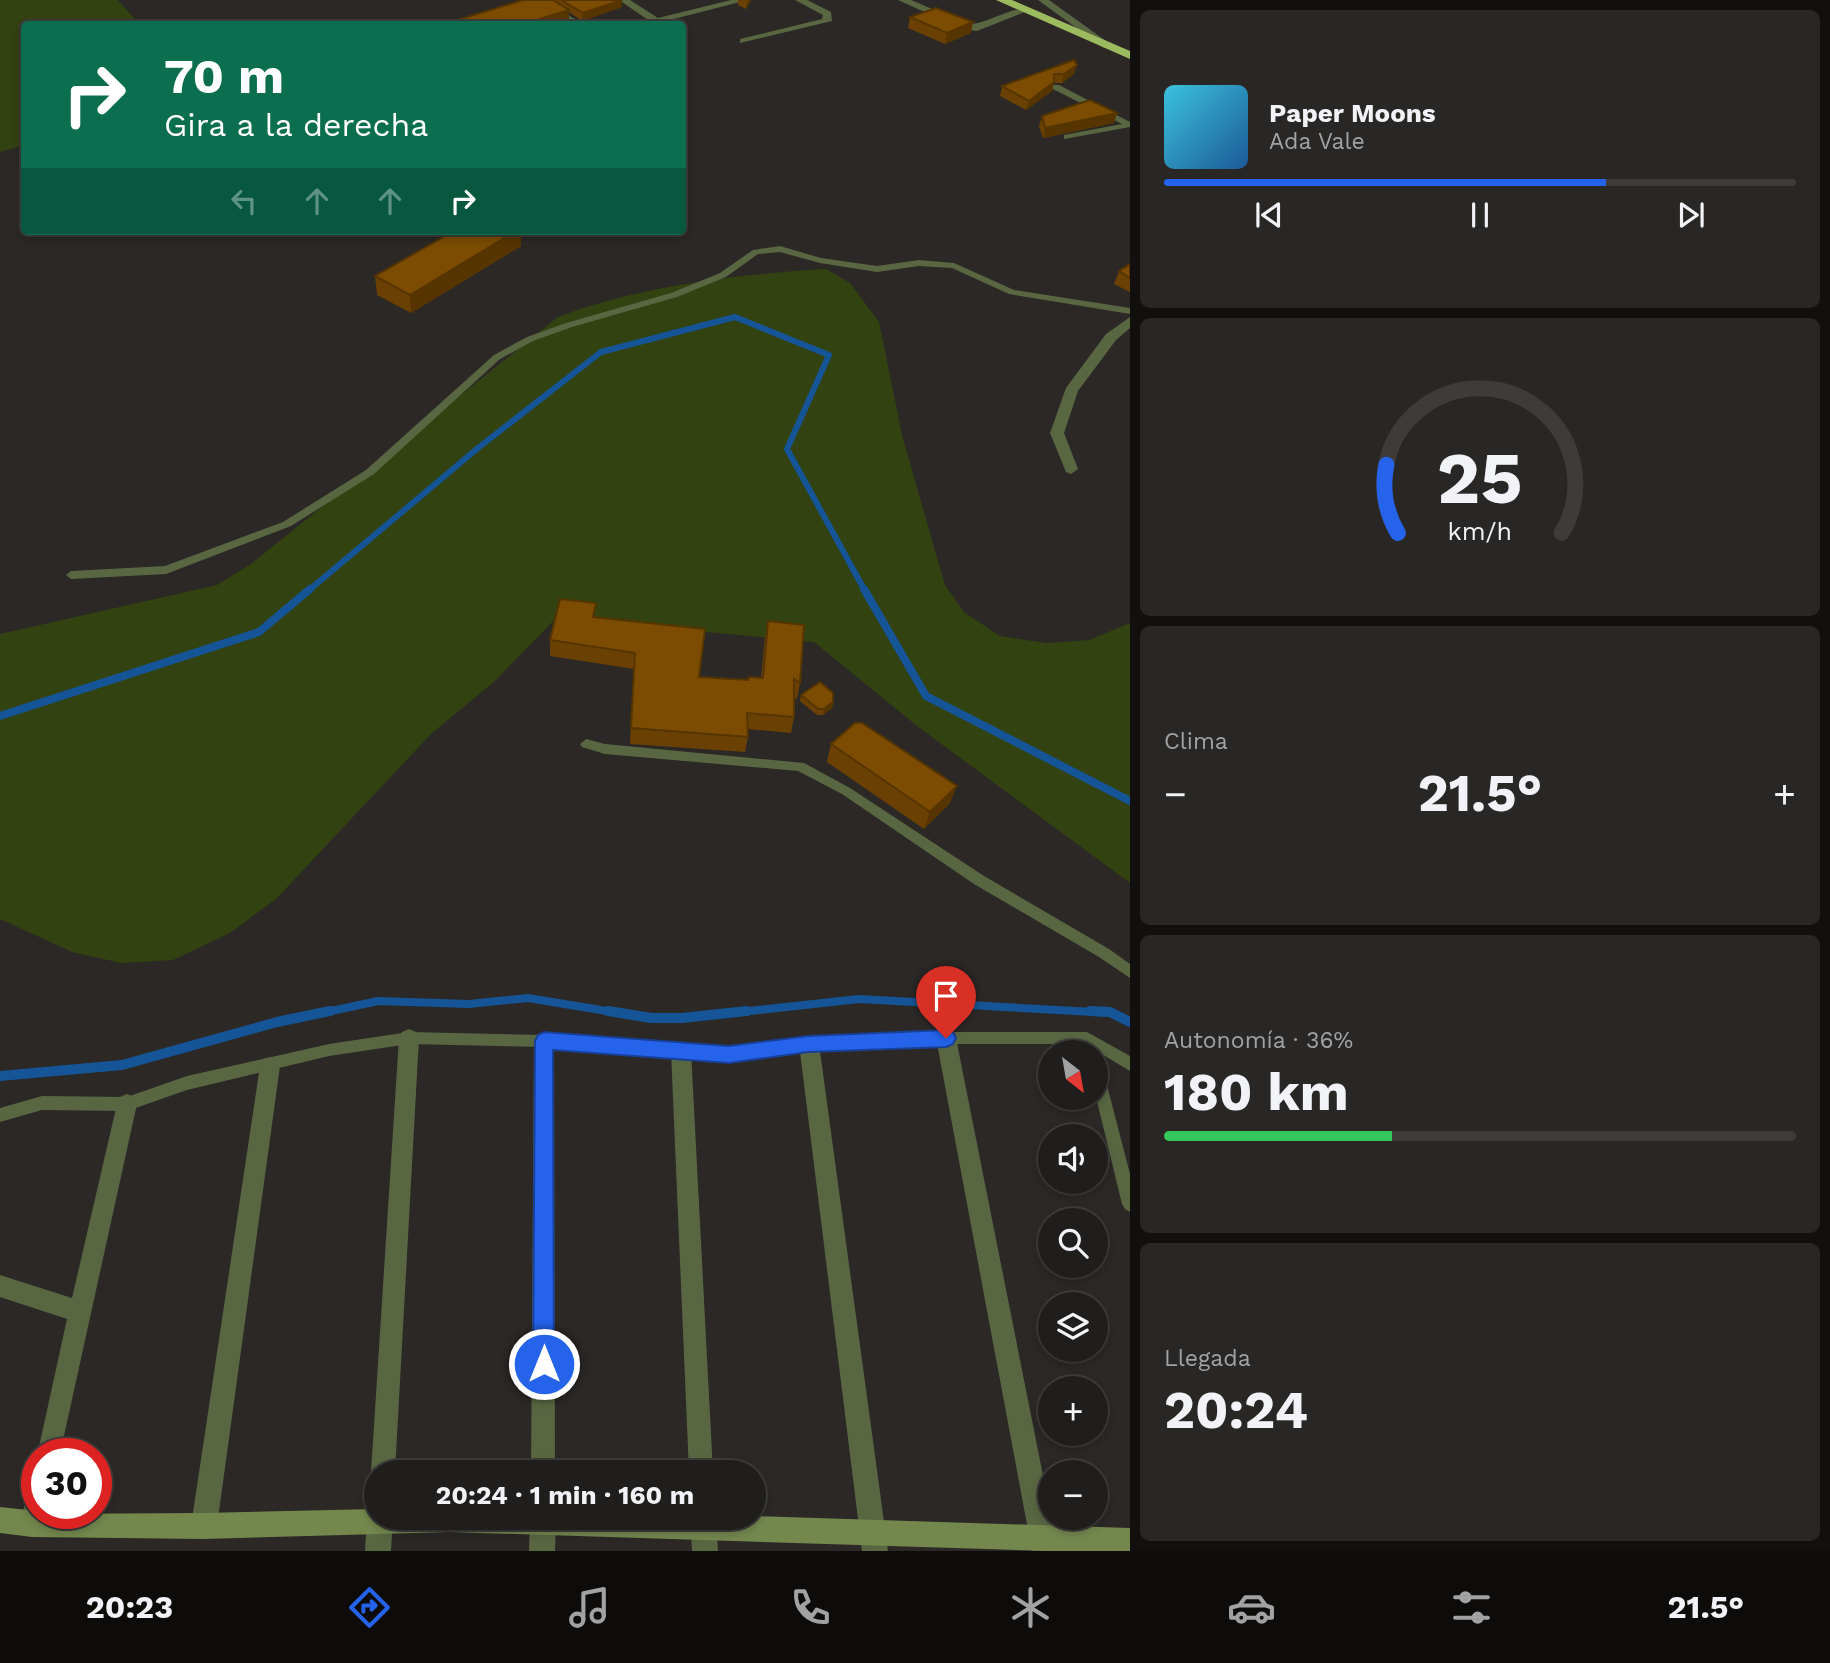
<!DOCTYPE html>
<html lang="es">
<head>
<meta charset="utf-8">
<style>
	:root { --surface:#201e1c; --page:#282725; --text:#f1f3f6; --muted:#a2a2a3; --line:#3d3c3b; --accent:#2563eb }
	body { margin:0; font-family:"Work Sans",sans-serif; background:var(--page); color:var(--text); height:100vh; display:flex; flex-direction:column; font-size:26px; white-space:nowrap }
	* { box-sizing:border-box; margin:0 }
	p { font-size:23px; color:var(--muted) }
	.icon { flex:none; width:38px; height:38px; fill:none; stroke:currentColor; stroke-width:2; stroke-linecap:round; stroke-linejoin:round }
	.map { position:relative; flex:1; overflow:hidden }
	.sheet { display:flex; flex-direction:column; gap:10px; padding:10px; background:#12100f; width:700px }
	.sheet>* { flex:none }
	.top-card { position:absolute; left:21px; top:21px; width:665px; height:214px; border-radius:7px; box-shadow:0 4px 10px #0003,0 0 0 2px var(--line); background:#0b6e4f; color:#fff; overflow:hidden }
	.needle { width:46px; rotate:149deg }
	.buttons { position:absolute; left:1038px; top:1040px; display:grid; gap:14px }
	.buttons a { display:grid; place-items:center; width:70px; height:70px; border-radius:50%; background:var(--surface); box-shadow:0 4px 10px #0003,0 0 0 2px var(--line); font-size:35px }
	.speed { position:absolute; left:21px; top:1438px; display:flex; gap:14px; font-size:35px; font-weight:700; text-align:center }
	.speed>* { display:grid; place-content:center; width:91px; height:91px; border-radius:50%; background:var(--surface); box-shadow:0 4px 10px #0003,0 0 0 2px var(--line); line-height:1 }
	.speed .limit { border:10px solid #d22; background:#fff; color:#111 }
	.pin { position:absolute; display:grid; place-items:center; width:60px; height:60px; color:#fff; margin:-72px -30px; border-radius:50% 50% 50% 0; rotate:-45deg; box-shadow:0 0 7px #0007 }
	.pin .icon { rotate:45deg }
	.me { position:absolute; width:77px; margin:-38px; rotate:0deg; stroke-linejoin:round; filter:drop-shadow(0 0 5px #0008) }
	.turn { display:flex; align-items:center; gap:24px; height:147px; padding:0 28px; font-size:32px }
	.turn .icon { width:91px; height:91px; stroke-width:2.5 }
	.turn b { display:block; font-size:49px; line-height:60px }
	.lanes { display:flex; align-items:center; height:66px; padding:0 28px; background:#0003; justify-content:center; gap:35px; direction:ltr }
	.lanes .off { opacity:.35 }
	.big { font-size:52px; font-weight:700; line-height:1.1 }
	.sheet .tile { flex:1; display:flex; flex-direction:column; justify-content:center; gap:10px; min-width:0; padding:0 24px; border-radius:10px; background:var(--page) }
	.sheet .dial { align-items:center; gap:0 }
	.dial svg { height:182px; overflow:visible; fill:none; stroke:var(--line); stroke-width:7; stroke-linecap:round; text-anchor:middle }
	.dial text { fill:var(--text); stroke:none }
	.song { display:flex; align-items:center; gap:21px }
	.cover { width:84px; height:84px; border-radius:10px; background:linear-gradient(135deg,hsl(190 70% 55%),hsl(210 70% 35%)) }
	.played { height:7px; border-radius:4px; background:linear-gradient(90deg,var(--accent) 70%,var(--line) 70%) }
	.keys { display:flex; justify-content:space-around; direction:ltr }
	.heat { display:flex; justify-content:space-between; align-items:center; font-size:38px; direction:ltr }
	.charge { height:10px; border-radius:5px; background:linear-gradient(90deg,#34c759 36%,var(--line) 0) }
	.trip { position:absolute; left:364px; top:1460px; width:402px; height:70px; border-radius:35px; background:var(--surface); box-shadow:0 4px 10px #0003,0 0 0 2px var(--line); font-weight:700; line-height:70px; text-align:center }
	.tab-bar { display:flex; height:112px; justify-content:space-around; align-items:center; background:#0d0c0b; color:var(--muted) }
	.tab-bar .icon { width:49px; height:49px }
	.tab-bar .active { color:var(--accent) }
	.tab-bar b { font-size:32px; color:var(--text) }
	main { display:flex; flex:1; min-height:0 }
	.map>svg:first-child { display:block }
	.green { fill:#324211 }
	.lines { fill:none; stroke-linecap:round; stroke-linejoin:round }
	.stream-far2 { stroke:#155597; stroke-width:6 }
	.stream-far1 { stroke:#155597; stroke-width:8 }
	.stream { stroke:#155597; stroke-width:10 }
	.lane { fill:#596642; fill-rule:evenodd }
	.street { fill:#596642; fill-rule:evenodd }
	.secondary { fill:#74884e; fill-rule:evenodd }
	.highway { fill:#9cba5e; fill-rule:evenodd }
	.wall { fill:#6a4102 }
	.shaded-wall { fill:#563501 }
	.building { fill:#7b4c02; stroke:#563501; stroke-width:2 }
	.route { fill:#2563eb; stroke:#184099; stroke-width:2 }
</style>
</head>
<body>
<main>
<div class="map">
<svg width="1130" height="1551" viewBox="0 0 1130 1551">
	<rect width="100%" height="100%" fill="#2b2826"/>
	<!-- green -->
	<g class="green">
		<path d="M0 0H118L139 24H24V145L0 152Z"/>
		<path d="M826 269 850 283 879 322 903 439 945 585 964 612 1000 636 1047 643 1089 640 1130 623V883L917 726 814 642 685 630 561 613 495 681 431 734 276 899 230 933 173 960 121 963 72 952 0 919V634L217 585 251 564 558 317C639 286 740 274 826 269Z"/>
	</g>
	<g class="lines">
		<!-- stream-far2 -->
		<path class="stream-far2" d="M308 591 478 448 601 352 735 317 829 355 787 449 865 591"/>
		<!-- stream-far1 -->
		<g class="stream-far1">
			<path d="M864 589 926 696 1130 801"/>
			<path d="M0 716 259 632 310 589"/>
			<path d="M322 1013 378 1001 469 1004 528 998 619 1013"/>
			<path d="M731 1013 859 999 1111 1013"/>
		</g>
		<!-- stream -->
		<g class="stream">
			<path d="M608 1011 651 1018H682L747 1011"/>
			<path d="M1090 1011 1110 1012 1130 1022"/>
			<path d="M0 1076 122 1065 277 1022 330 1011"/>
		</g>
		<!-- lane -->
		<g class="lane">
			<path d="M1053 85H1059L1130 122V127L1064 139V135L1122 124 1053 89Z"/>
			<path d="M780 246 821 258 877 266 919 260 954 263 1014 290 1130 308V314L1009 294 952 268 919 266 877 272 820 263 780 252 758 254 726 277 677 297 572 327 533 341 500 359 374 474 291 526 166 574 71 579 66 575 71 571 165 566 283 522 366 470 494 355 527 337 566 323 671 293 720 273 753 250Z"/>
			<path d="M586 739 605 744 804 763 850 788 984 876 1109 949 1130 964V978L1099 957 974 884 842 794 798 771 605 754 582 747 580 744Z"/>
			<path d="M409 1032 544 1035 729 1047 809 1038 946 1032H1087L1130 1056V1071L1085 1044H946L809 1050 729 1061 544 1047 409 1044 329 1056 187 1090 127 1111 42 1110 0 1122V1108L42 1096 127 1097 187 1076 329 1044Z"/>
			<path d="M1096 1063 1101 1065 1103 1070 1130 1174V1212L1125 1209 1122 1204 1096 1097Z"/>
		</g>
		<!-- street -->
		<g class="street">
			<path d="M619 0H630L658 18 731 0H748L654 24H639L648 20Z"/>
			<path d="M795 0H807L831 12 832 21 740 43V39L822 19 823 15Z"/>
			<path d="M898 0H911L967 24C985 26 1017 3 1030 10L977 31 962 29Z"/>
			<path d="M1038 0H1049L1113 46 1104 48Z"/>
			<path d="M546 5H552L583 24H572L546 9Z"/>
			<path d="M1130 317V328L1116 340 1078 391 1064 433 1078 469 1071 474 1066 472 1050 433 1066 388 1106 334Z"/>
			<path d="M409 1029 416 1032 419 1038 395 1472H376V1482L371 1472 399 1038 402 1032Z"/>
			<path d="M946 1029 953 1032 956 1038 1058 1551H1032L936 1038 939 1032Z"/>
			<path d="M544 1032 551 1034 554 1041 555 1472H531L534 1041 537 1034Z"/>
			<path d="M809 1035 816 1037 819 1044 888 1551H862L799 1044 802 1037Z"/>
			<path d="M681 1042 688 1044 691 1051 713 1472H689L671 1051 674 1044Z"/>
			<path d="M270 1057 277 1059 280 1066 217 1526 213 1535 204 1539 195 1535 191 1526 260 1066 263 1059Z"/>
			<path d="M127 1094 134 1097 137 1104 60 1454 37 1456 67 1319 0 1297V1275L72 1298 117 1104 120 1097Z"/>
			<path d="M37 1491V1514H47L41 1533 32 1537 23 1533 19 1524 28 1494Z"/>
			<path d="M376 1506V1517H393L391 1551H365L367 1517 371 1508Z"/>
			<path d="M530 1517H556L555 1551H529Z"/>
			<path d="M690 1517H716L718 1551H692Z"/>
		</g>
		<!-- secondary -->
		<path class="secondary" d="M0 1507 37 1511V1514L204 1513 376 1509V1517L754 1516 1130 1528V1551H1048L450 1532 204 1539 32 1537 0 1533Z"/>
		<!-- highway -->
		<path class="highway" d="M996 0H1012L1130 51V59Z"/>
	</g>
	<!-- wall -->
	<g class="wall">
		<path d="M523 0H622V7L582 21 569 12V24H451V22Z"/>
		<path d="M738 0H751L746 9 738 5Z"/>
		<path d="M910 17 971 33 945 44 908 28Z"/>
		<path d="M1074 60V74L1062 83H1054L1052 91 1026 110 1000 96 1002 86Z"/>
		<path d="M1117 113 1114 123 1043 138 1039 126 1042 116Z"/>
		<path d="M454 231H522H521V246L411 313 377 295 375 276Z"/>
		<path d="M1130 264V292L1114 284 1119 271Z"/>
		<path d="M596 617 699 677 748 680 761 678 765 637 768 621 800 683 797 699 794 697V717L791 733 747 729 748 737 745 752 630 744 634 669 550 656V640Z"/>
		<path d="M801 695 833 702 832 708 823 715H817L800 701Z"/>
		<path d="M831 744 950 803 924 829 827 762Z"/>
	</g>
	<!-- shaded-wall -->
	<g class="shaded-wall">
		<path d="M622 0V7L582 21 583 13Z"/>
		<path d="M748 0H751L746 9 747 2Z"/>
		<path d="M569 10V24H524Z"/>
		<path d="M973 22 971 33 945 44 947 33Z"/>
		<path d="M1077 65 1074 74 1062 83 1064 74Z"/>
		<path d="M1054 82 1052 91 1026 110 1029 101Z"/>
		<path d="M1117 113 1114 123 1043 138 1045 128Z"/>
		<path d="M516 231H522H521V246L411 313 410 295Z"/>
		<path d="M833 702 832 708 823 715 824 709Z"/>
		<path d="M957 786 950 803 924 829 930 812Z"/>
	</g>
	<!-- building -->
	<g class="building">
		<path d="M523 0H553L569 10 524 24H455L451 22Z"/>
		<path d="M561 0H622L583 13Z"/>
		<path d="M936 8 973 22 947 33 910 17Z"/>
		<path d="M1074 60 1077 65 1064 74H1054V82L1029 101 1002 86Z"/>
		<path d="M1090 100 1117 113 1045 128 1042 116Z"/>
		<path d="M454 231H516L410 295 375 276Z"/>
		<path d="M1130 264V278L1119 271Z"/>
		<path d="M560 599 596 603 593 617 705 629 699 677 748 680 749 677 763 678 768 621 804 625 800 683 794 679V717L747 713 748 737 631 728 635 653 550 640Z"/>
		<path d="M820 682 833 693V702L824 709H818L801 695Z"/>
		<path d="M855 723H862L957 786 930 812 831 744Z"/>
	</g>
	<!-- route -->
	<path class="route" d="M946 1030 953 1032 956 1038 953 1044 946 1047 808 1052 729 1063 553 1050 554 1364 551 1372 544 1375 536 1372 533 1364 535 1041 538 1035 544 1032 729 1046 808 1036Z"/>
</svg>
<div class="buttons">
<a><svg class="needle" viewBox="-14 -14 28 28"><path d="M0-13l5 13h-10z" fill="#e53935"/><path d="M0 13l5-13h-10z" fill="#a2a2a3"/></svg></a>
<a><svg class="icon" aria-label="sound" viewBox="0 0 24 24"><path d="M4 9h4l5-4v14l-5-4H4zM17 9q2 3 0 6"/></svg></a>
<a><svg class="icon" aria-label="search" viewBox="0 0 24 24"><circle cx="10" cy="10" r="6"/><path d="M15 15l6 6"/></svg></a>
<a><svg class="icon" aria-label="layers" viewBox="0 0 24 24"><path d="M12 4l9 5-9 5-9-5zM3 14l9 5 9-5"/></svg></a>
<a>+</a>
<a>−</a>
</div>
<div class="speed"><div class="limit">30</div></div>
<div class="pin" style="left:946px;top:1038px;background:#d93025"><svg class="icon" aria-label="arrive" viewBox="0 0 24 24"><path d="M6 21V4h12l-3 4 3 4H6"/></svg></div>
<svg class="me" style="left:544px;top:1364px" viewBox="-20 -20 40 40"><circle r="17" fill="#2563eb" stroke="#fff" stroke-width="3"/><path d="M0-11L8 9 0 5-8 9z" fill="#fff"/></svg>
<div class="trip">20:24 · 1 min · 160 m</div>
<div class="top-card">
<div class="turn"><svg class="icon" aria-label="right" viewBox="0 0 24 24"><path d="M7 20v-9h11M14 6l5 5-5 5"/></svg><div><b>70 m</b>Gira a la derecha</div></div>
<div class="lanes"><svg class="icon off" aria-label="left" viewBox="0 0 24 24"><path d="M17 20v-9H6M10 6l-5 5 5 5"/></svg><svg class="icon off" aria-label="ahead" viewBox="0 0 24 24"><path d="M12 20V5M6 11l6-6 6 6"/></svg><svg class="icon off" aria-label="ahead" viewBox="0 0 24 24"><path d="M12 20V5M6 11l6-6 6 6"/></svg><svg class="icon" aria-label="right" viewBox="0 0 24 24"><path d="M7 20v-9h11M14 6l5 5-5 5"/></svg></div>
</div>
</div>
<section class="sheet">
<div class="tile">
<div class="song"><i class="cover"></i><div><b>Paper Moons</b><p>Ada Vale</p></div></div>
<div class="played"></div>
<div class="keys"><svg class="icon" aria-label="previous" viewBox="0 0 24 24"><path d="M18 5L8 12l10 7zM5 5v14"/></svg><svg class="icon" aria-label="pause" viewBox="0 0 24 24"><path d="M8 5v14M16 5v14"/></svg><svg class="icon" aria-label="next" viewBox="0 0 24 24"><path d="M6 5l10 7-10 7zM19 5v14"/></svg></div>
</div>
<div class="tile dial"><svg viewBox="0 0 100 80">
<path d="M14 69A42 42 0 1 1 86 69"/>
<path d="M14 69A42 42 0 0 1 9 39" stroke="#2563eb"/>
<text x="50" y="56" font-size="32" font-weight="700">25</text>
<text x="50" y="72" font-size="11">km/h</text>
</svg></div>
<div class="tile"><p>Clima</p>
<div class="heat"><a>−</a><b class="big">21.5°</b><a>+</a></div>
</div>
<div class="tile"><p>Autonomía · 36%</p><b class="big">180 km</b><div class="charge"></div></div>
<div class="tile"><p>Llegada</p><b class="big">20:24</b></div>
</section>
</main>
<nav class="tab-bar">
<b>20:23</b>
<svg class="icon active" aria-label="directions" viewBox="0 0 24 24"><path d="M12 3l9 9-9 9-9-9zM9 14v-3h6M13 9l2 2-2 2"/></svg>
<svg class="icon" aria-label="music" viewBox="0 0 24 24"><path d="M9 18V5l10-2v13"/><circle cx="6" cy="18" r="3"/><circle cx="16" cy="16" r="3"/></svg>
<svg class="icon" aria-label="phone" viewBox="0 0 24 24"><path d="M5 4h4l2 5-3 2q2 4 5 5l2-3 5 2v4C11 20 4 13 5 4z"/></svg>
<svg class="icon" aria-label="climate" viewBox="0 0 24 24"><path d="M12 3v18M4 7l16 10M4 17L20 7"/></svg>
<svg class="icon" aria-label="car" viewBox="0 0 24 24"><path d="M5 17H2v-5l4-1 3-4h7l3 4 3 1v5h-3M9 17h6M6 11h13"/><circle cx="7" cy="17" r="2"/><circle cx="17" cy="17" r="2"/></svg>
<svg class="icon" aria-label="filters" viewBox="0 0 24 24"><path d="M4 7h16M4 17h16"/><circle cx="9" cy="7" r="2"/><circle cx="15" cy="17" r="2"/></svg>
<b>21.5°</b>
</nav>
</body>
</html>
